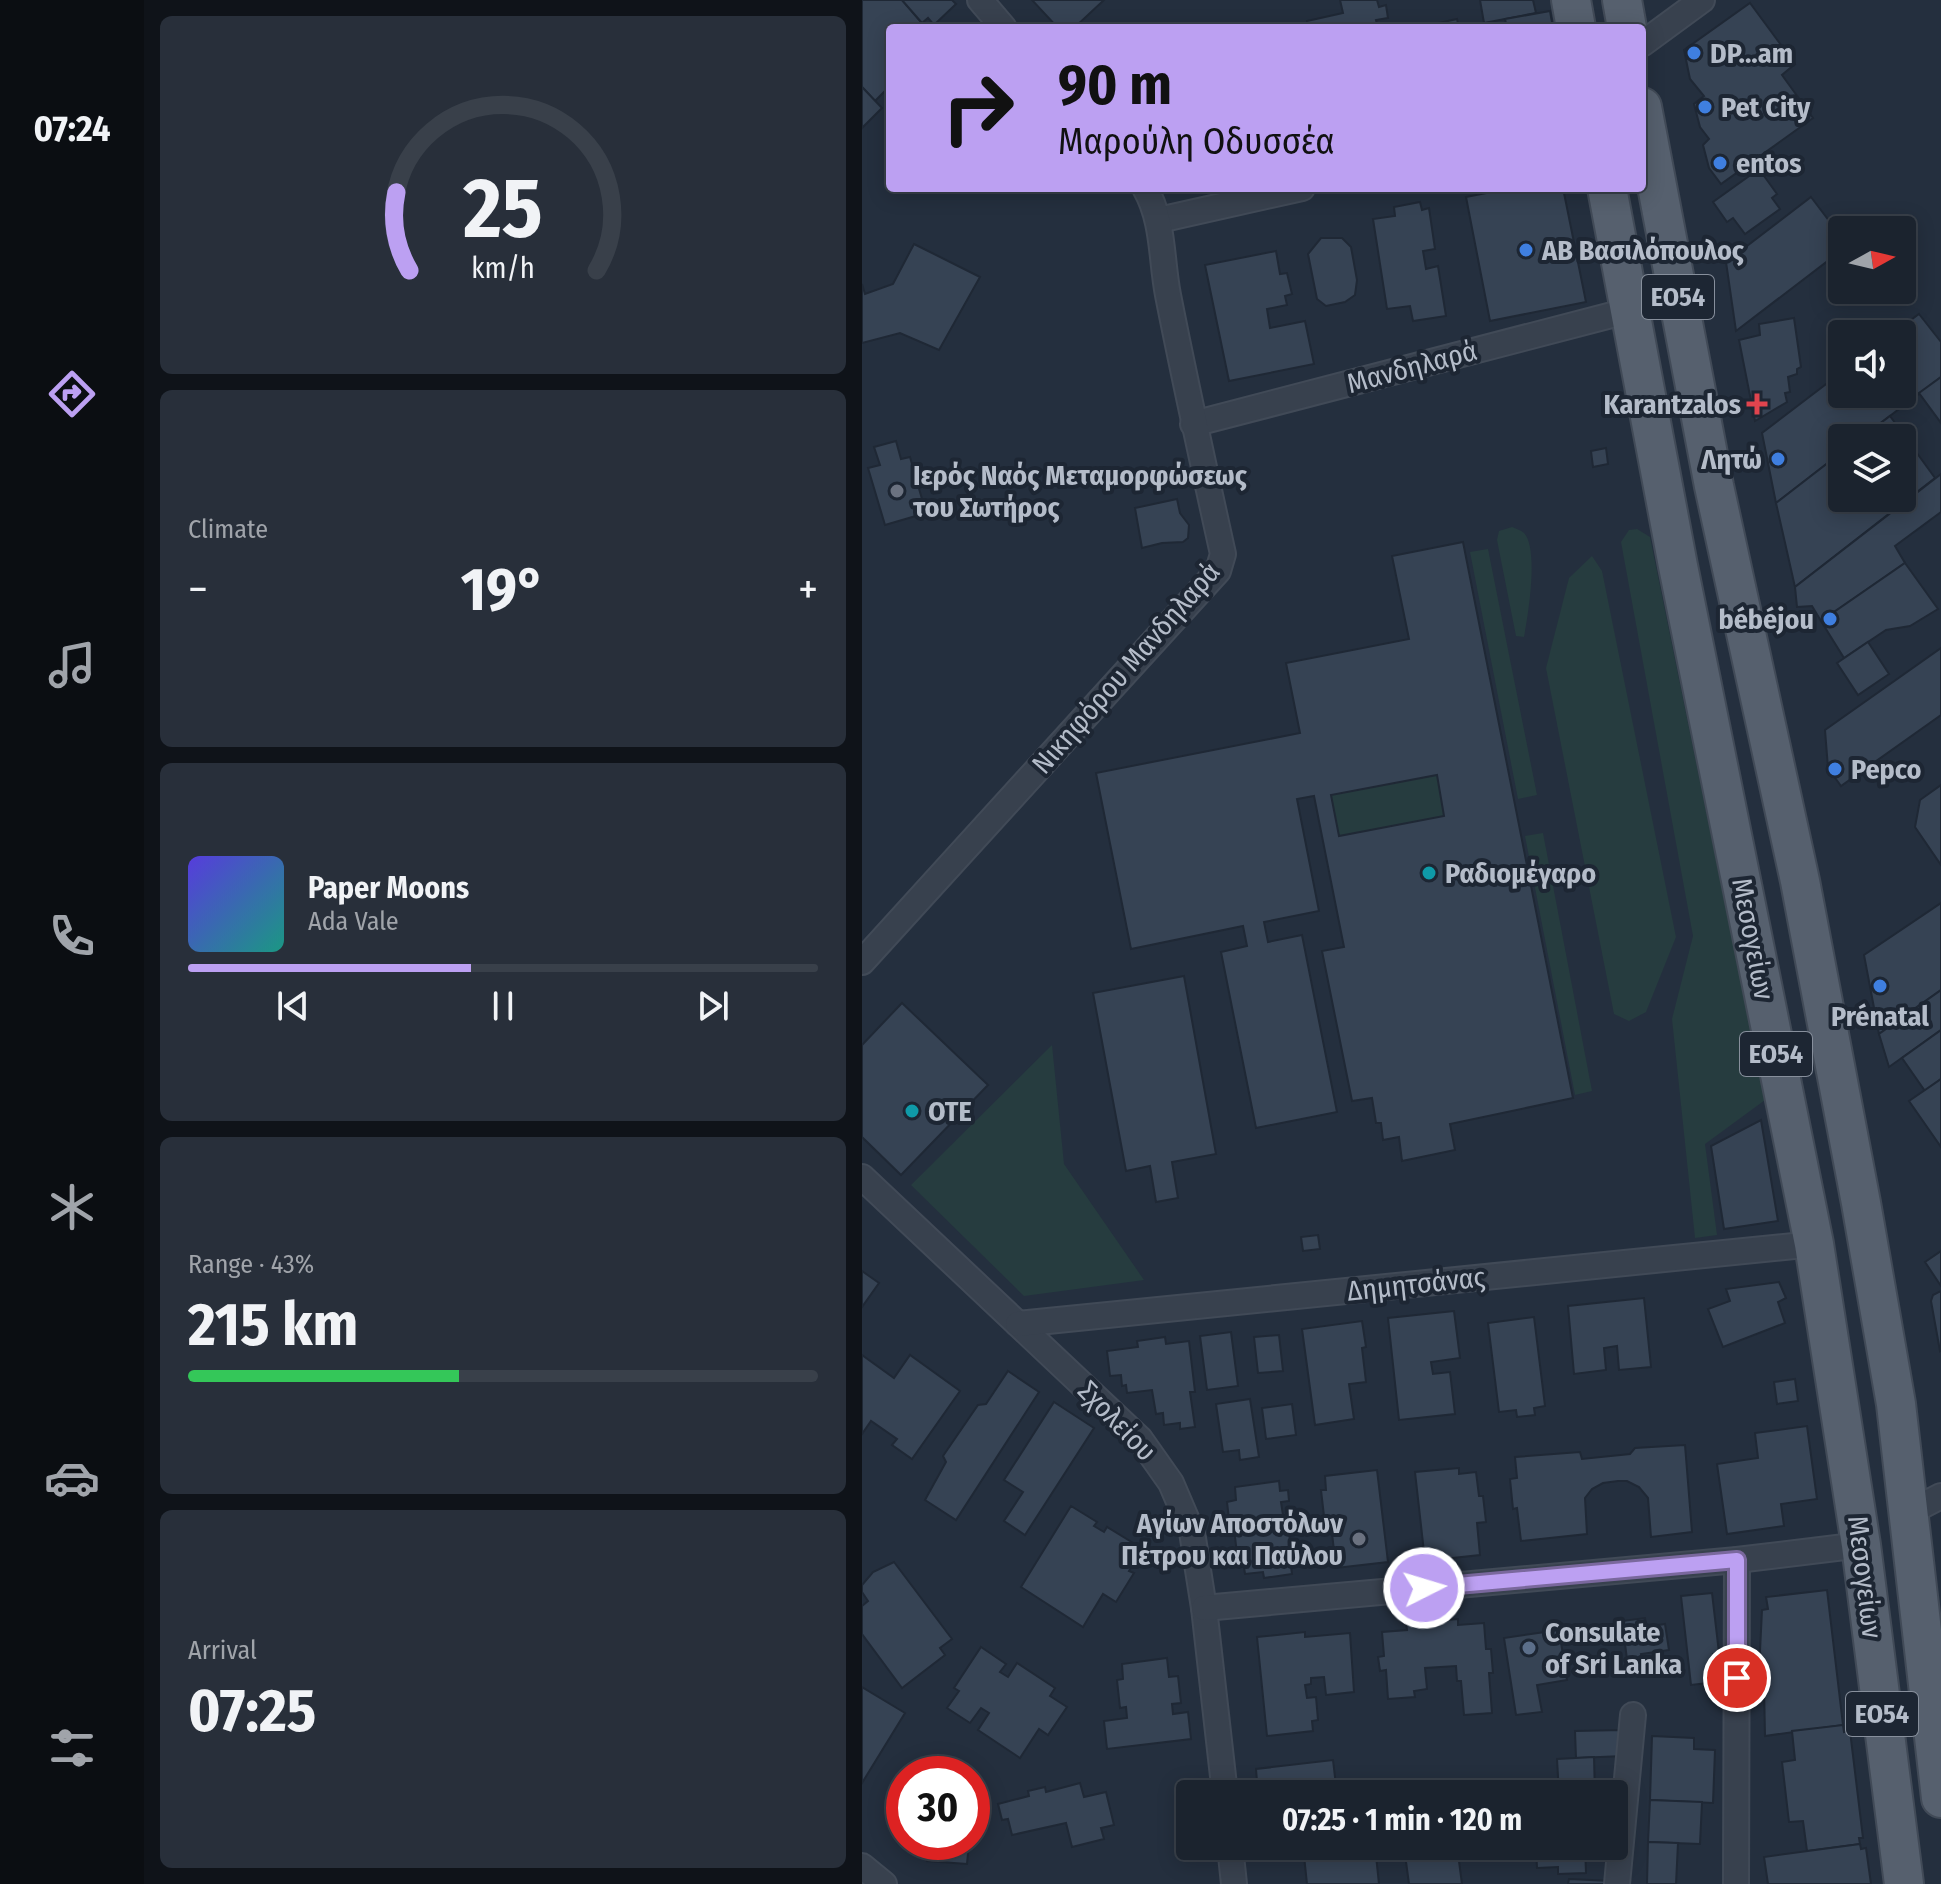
<!DOCTYPE html>
<html lang="en">
<head>
<meta charset="utf-8">
<style>
	:root { --surface:#1b232e; --page:#282f3a; --text:#f1f3f6; --muted:#a0a4aa; --line:#39404a; --accent:#bca0f2 }
	body { margin:0; font-family:"Fira Sans Condensed",sans-serif; background:var(--page); color:var(--text); height:100vh; display:flex; flex-direction:column; font-size:30px; white-space:nowrap }
	* { box-sizing:border-box; margin:0 }
	p { font-size:26px; color:var(--muted) }
	.icon { flex:none; width:44px; height:44px; fill:none; stroke:currentColor; stroke-width:2; stroke-linecap:round; stroke-linejoin:round }
	.map { position:relative; flex:1; overflow:hidden }
	.sheet { display:flex; flex-direction:column; gap:16px; padding:16px; background:#0f1319; width:718px }
	.sheet>* { flex:none }
	.guide { position:absolute; left:24px; top:24px; width:760px; height:168px; border-radius:8px; box-shadow:0 4px 20px #0003,0 0 0 2px var(--line); background:#bca0f2; color:#111; overflow:hidden }
	.needle { width:52px; rotate:82deg }
	.controls { position:absolute; left:966px; top:216px; display:grid; gap:16px }
	.controls a { display:grid; place-items:center; width:88px; height:88px; border-radius:8px; background:var(--surface); box-shadow:0 4px 20px #0003,0 0 0 2px var(--line); font-size:40px }
	.speed { position:absolute; left:24px; top:1756px; display:flex; gap:16px; font-size:40px; font-weight:700; text-align:center }
	.speed>* { display:grid; place-content:center; width:104px; height:104px; border-radius:50%; background:var(--surface); box-shadow:0 4px 20px #0003,0 0 0 2px var(--line); line-height:1 }
	.speed .limit { border:12px solid #d22; background:#fff; color:#111 }
	.pin { position:absolute; display:grid; place-items:center; width:68px; height:68px; color:#fff; margin:-34px; border:4px solid #fff; border-radius:50%; box-shadow:0 2px 8px #0007 }
	.me { position:absolute; width:88px; margin:-44px; rotate:85deg; stroke-linejoin:round; filter:drop-shadow(0 0 6px #0008) }
	.turn { display:flex; align-items:center; gap:28px; height:168px; padding:0 40px; font-size:36px }
	.turn .icon { width:104px; height:104px; stroke-width:2.5 }
	.turn b { display:block; font-size:56px; line-height:68px }
	.big { font-size:60px; font-weight:700; line-height:1.1 }
	.sheet .widget { flex:1; display:flex; flex-direction:column; justify-content:center; gap:12px; min-width:0; padding:0 28px; border-radius:12px; background:var(--page) }
	.sheet .dial { align-items:center; gap:0 }
	.dial svg { height:208px; overflow:visible; fill:none; stroke:var(--line); stroke-width:7; stroke-linecap:round; text-anchor:middle }
	.dial text { fill:var(--text); stroke:none }
	.song { display:flex; align-items:center; gap:24px }
	.cover { width:96px; height:96px; border-radius:12px; background:linear-gradient(135deg,hsl(250 70% 55%),hsl(170 70% 35%)) }
	.played { height:8px; border-radius:4px; background:linear-gradient(90deg,var(--accent) 45%,var(--line) 45%) }
	.keys { display:flex; justify-content:space-around; direction:ltr }
	.heat { display:flex; justify-content:space-between; align-items:center; font-size:44px; direction:ltr }
	.charge { height:12px; border-radius:6px; background:linear-gradient(90deg,#34c759 43%,var(--line) 0) }
	.trip { position:absolute; left:314px; top:1780px; width:452px; height:80px; border-radius:8px; background:var(--surface); box-shadow:0 4px 20px #0003,0 0 0 2px var(--line); font-weight:700; line-height:80px; text-align:center }
	main { display:flex; flex:1; min-height:0 }
	.tabs { display:flex; flex-direction:column; width:144px; justify-content:space-around; align-items:center; background:#0b0e12; color:var(--muted) }
	.tabs .icon { width:56px; height:56px }
	.tabs .current { color:var(--accent) }
	.tabs b { font-size:36px; color:var(--text) }
	.map>svg:first-child { display:block }
	.green { fill:#263c3f }
	.building { fill:#364354; stroke:#1f2835; stroke-width:2; fill-rule:evenodd }
	.lines { fill:none; stroke-linecap:round; stroke-linejoin:round }
	.street-casing { stroke:#414a57; stroke-width:28 }
	.primary-casing { stroke:#414a57; stroke-width:42 }
	.street { stroke:#38414e; stroke-width:24 }
	.primary { stroke:#56606e; stroke-width:38 }
	.route-casing { stroke:#7a689d; stroke-width:20 }
	.route { stroke:#bca0f2; stroke-width:14 }
	.shop-dot { fill:#3f7fe0; stroke:#1d2633; stroke-width:3 }
	.health-dot { fill:#e0444e; stroke:#1d2633; stroke-width:3 }
	.worship-dot { fill:#6b7280; stroke:#1d2633; stroke-width:3 }
	.culture-dot { fill:#0f9aa8; stroke:#1d2633; stroke-width:3 }
	.service-dot { fill:#5c6f8a; stroke:#1d2633; stroke-width:3 }
	.labels { text-anchor:middle; dominant-baseline:central; stroke-width:8; stroke-linejoin:round; paint-order:stroke }
	.shield { fill:#1d2633; stroke:#878f9c; stroke-width:2 }
	.shield-label { font-size:26px; font-weight:bold; fill:#b4bcc9 }
	.poi-label { font-size:28px; font-weight:bold; fill:#b4bcc9; stroke:#1d2633; text-anchor:start }
	.street-label { font-size:28px; fill:#b4bcc9; stroke:#1d2633 }
</style>
</head>
<body>
<main>
<nav class="tabs">
<b>07:24</b>
<svg class="icon current" aria-label="directions" viewBox="0 0 24 24"><path d="M12 3l9 9-9 9-9-9zM9 14v-3h6M13 9l2 2-2 2"/></svg>
<svg class="icon" aria-label="music" viewBox="0 0 24 24"><path d="M9 18V5l10-2v13"/><circle cx="6" cy="18" r="3"/><circle cx="16" cy="16" r="3"/></svg>
<svg class="icon" aria-label="phone" viewBox="0 0 24 24"><path d="M5 4h4l2 5-3 2q2 4 5 5l2-3 5 2v4C11 20 4 13 5 4z"/></svg>
<svg class="icon" aria-label="climate" viewBox="0 0 24 24"><path d="M12 3v18M4 7l16 10M4 17L20 7"/></svg>
<svg class="icon" aria-label="car" viewBox="0 0 24 24"><path d="M5 17H2v-5l4-1 3-4h7l3 4 3 1v5h-3M9 17h6M6 11h13"/><circle cx="7" cy="17" r="2"/><circle cx="17" cy="17" r="2"/></svg>
<svg class="icon" aria-label="filters" viewBox="0 0 24 24"><path d="M4 7h16M4 17h16"/><circle cx="9" cy="7" r="2"/><circle cx="15" cy="17" r="2"/></svg>
</nav>
<section class="sheet">
<div class="widget dial"><svg viewBox="0 0 100 80">
<path d="M14 69A42 42 0 1 1 86 69"/>
<path d="M14 69A42 42 0 0 1 9 39" stroke="#bca0f2"/>
<text x="50" y="56" font-size="32" font-weight="700">25</text>
<text x="50" y="72" font-size="11">km/h</text>
</svg></div>
<div class="widget"><p>Climate</p>
<div class="heat"><a>−</a><b class="big">19°</b><a>+</a></div>
</div>
<div class="widget">
<div class="song"><i class="cover"></i><div><b>Paper Moons</b><p>Ada Vale</p></div></div>
<div class="played"></div>
<div class="keys"><svg class="icon" aria-label="previous" viewBox="0 0 24 24"><path d="M18 5L8 12l10 7zM5 5v14"/></svg><svg class="icon" aria-label="pause" viewBox="0 0 24 24"><path d="M8 5v14M16 5v14"/></svg><svg class="icon" aria-label="next" viewBox="0 0 24 24"><path d="M6 5l10 7-10 7zM19 5v14"/></svg></div>
</div>
<div class="widget"><p>Range · 43%</p><b class="big">215 km</b><div class="charge"></div></div>
<div class="widget"><p>Arrival</p><b class="big">07:25</b></div>
</section>
<div class="map">
<svg width="1079" height="1884" viewBox="0 0 1079 1884">
	<rect width="100%" height="100%" fill="#242f3e"/>
	<!-- green -->
	<g class="green">
		<path d="M650 527C654 529 659 530 662 533 677 549 666 616 662 637L654 636 635 540 637 531Z"/>
		<path d="M775 529 788 537 903 1100 843 1144 855 1235 833 1238 810 1019 831 936 759 542 767 530Z"/>
		<path d="M626 549 675 795 656 799 608 552Z"/>
		<path d="M730 556 740 571 814 937 784 1012 767 1021 752 1014 684 668 707 578Z"/>
		<path d="M575 775 582 816 477 836 469 795Z"/>
		<path d="M681 833 730 1091 713 1095 663 836Z"/>
		<path d="M190 1045 202 1164 282 1280 162 1296 49 1185Z"/>
	</g>
	<!-- building -->
	<g class="building">
		<path d="M0 0H40L60 23 56 28H28V86L13 101 0 87Z"/>
		<path d="M40 0H90L94 4 72 25 66 18 60 23Z"/>
		<path d="M170 0H242L212 28H196Z"/>
		<path d="M478 0H515L517 7 524 5 526 18 514 20 516 28H447L445 21 481 13Z"/>
		<path d="M618 0H671L674 13 622 23Z"/>
		<path d="M888 3 933 64 920 75 951 118 859 184 847 168 841 145 847 139 838 127 832 104 842 96 828 79 822 50Z"/>
		<path d="M688 11 691 28H645L643 19Z"/>
		<path d="M595 19 597 28H569L568 25Z"/>
		<path d="M0 87 20 108 0 128Z"/>
		<path d="M897 169 915 194 910 198 918 209 883 234 871 218 865 222 851 202Z"/>
		<path d="M650 188H701L724 302 628 321 604 197Z"/>
		<path d="M949 197 980 238V250L874 331 864 262Z"/>
		<path d="M558 202 560 210 567 208 573 249 561 251 564 269 576 266 584 316 551 321 548 306 525 309 511 219 533 216 532 207Z"/>
		<path d="M459 238H480L489 247 495 280 493 295 483 302 464 306 455 299 446 254Z"/>
		<path d="M52 244 118 277 77 350 38 333 0 343V284L3 294 31 284Z"/>
		<path d="M414 251 418 274 425 273 430 294 423 296 425 305 405 309 408 328 443 321 452 364 367 381 343 265Z"/>
		<path d="M1057 314 1079 342V377L999 438H980V452L914 503 900 433 980 372V394H1040V334H1030Z"/>
		<path d="M932 318 939 367 935 369V374L926 377 928 392 923 393 925 402 893 421 877 340 898 335 897 324Z"/>
		<path d="M1079 377V423L1057 393Z"/>
		<path d="M1028 416 1073 478 933 587 914 503 980 452V498H1040V438H999Z"/>
		<path d="M34 441 39 459 48 457 64 513 23 525 6 468 18 465 12 447Z"/>
		<path d="M744 448 746 464 731 467 729 451Z"/>
		<path d="M1079 474V512L1033 546 1043 563 959 621 950 606 935 607 933 587Z"/>
		<path d="M315 499 318 513 327 525 326 538 321 542 300 543 280 548 273 508Z"/>
		<path d="M601 542 711 1098 588 1124 593 1150 540 1161 537 1137 521 1140 519 1123H514L510 1098 490 1101 460 951 482 947 452 796 435 799 457 911 402 922 406 942 440 935 475 1112 394 1128 359 952 385 946 381 926 269 949 234 773 438 733 424 663 547 639 530 556ZM575 775 582 816 477 836 469 795Z"/>
		<path d="M1043 563 1076 609 1048 626 1024 630 982 658 959 621Z"/>
		<path d="M1006 642 1027 674 996 695 975 663Z"/>
		<path d="M1079 648V715L979 786 966 768 963 730Z"/>
		<path d="M1079 785V865L1053 827 1058 800Z"/>
		<path d="M1079 903V990L1017 1034 1002 955Z"/>
		<path d="M322 976 354 1154 310 1162 316 1198 294 1202 288 1166 264 1171 231 993Z"/>
		<path d="M1079 990V1030L1027 1067 1017 1034Z"/>
		<path d="M40 1003 126 1085 39 1175 0 1137V1045Z"/>
		<path d="M1079 1030V1079L1063 1091 1040 1058Z"/>
		<path d="M1079 1079V1147L1047 1101Z"/>
		<path d="M899 1120 916 1221 862 1229 849 1146Z"/>
		<path d="M456 1235 458 1249 441 1251 439 1237Z"/>
		<path d="M1079 1251V1286L1063 1262Z"/>
		<path d="M0 1271 17 1283 0 1307Z"/>
		<path d="M917 1282 924 1298 916 1302 923 1323 861 1347 846 1309 868 1301 864 1289Z"/>
		<path d="M1079 1291V1350L1078 1351 1069 1301 1071 1295Z"/>
		<path d="M782 1298 789 1367 757 1370 755 1346 742 1348 744 1370 712 1374 706 1306Z"/>
		<path d="M592 1311 598 1358 569 1362 571 1374 588 1372 593 1414 537 1420 526 1318Z"/>
		<path d="M672 1317 683 1406 672 1408 673 1415 655 1417 654 1410 637 1412 626 1323Z"/>
		<path d="M500 1321 504 1347 500 1348 504 1382 487 1384 492 1419 453 1425 440 1329Z"/>
		<path d="M369 1332 376 1386 345 1390 338 1336Z"/>
		<path d="M417 1335 421 1371 396 1373 392 1337Z"/>
		<path d="M303 1337 304 1344 327 1341 333 1392H328L333 1427 318 1429V1423L302 1425 301 1413 294 1414 290 1390 265 1393 264 1385 260 1386 259 1375 248 1376 245 1351 276 1347 275 1341Z"/>
		<path d="M0 1355 32 1378 48 1355 98 1391 50 1459 30 1445 35 1439 9 1421 0 1434Z"/>
		<path d="M146 1371 177 1392 94 1520 63 1500 84 1462 81 1456 116 1405 124 1404Z"/>
		<path d="M933 1379 936 1401 915 1404 912 1382Z"/>
		<path d="M388 1399 397 1457 378 1460 377 1450 361 1452 354 1404Z"/>
		<path d="M192 1402 232 1428 163 1535 142 1521 161 1492 142 1480Z"/>
		<path d="M430 1404 434 1435 404 1439 400 1408Z"/>
		<path d="M945 1426 955 1499 919 1504 922 1526 865 1534 855 1464 896 1458 893 1433Z"/>
		<path d="M823 1445 830 1532 789 1537 786 1498 777 1487 765 1481H756L741 1483 730 1489 723 1498 725 1534 659 1541 655 1508 651 1509 648 1479 655 1478 653 1457 718 1452 720 1459 768 1454 773 1448Z"/>
		<path d="M597 1468V1474L614 1472 617 1496H621L624 1522 615 1523 618 1555 563 1561 553 1472Z"/>
		<path d="M515 1470 526 1562 474 1568 468 1516H462L459 1490H464L463 1476Z"/>
		<path d="M417 1481 418 1491 426 1490 427 1501 419 1502 421 1515H425L428 1541 433 1540 434 1550 427 1551 430 1574 402 1578 401 1572 383 1574 380 1553 375 1554 372 1528H368L365 1502 374 1500 373 1487Z"/>
		<path d="M209 1506 235 1522 232 1526 242 1532 245 1527 281 1549 267 1571 272 1573 254 1602 241 1594 221 1627 159 1587Z"/>
		<path d="M32 1562 90 1639 78 1648 83 1655 40 1688 0 1634V1606L6 1601 0 1592V1585L11 1572Z"/>
		<path d="M965 1590 981 1725 903 1736 902 1686 898 1651 900 1610 906 1609 904 1597Z"/>
		<path d="M850 1593 857 1653 851 1654 854 1682 829 1685 819 1596Z"/>
		<path d="M783 1618 784 1627 803 1624 807 1650 779 1654 781 1664 766 1667 760 1621Z"/>
		<path d="M596 1619V1625L622 1623 624 1649H629L631 1673H627L630 1713 602 1715 599 1681H595L594 1666 563 1668 565 1689 552 1691 553 1697 526 1699 524 1670 518 1671 516 1657 522 1656 520 1632 545 1630 544 1623Z"/>
		<path d="M697 1630 705 1680 675 1685 680 1712 654 1715 642 1638Z"/>
		<path d="M443 1632V1637L488 1633 492 1692 464 1695 462 1677 449 1678V1684L443 1685 445 1698 454 1697 456 1720 450 1721 451 1731 405 1736 395 1637Z"/>
		<path d="M119 1647 144 1664 138 1672 146 1677 155 1663 193 1688 188 1696 205 1707 186 1735 177 1729 158 1758 116 1730 127 1713 119 1708 108 1723 85 1708 97 1691 92 1688Z"/>
		<path d="M305 1658 307 1677 316 1676 319 1703 310 1704 311 1714 326 1712 329 1739 245 1749 242 1721 265 1718 264 1707 258 1708 255 1680 261 1679 260 1664Z"/>
		<path d="M0 1687 43 1713 0 1783Z"/>
		<path d="M981 1725 982 1732 988 1731 1001 1838H997L998 1844 945 1851 941 1821 927 1822 920 1762 933 1760 930 1731Z"/>
		<path d="M760 1730 762 1756 714 1758 713 1731Z"/>
		<path d="M790 1736 832 1738V1749L853 1750 851 1803 788 1800Z"/>
		<path d="M732 1757 733 1794H697L695 1759Z"/>
		<path d="M471 1760 475 1794H396L394 1769Z"/>
		<path d="M218 1783 222 1797 244 1792 252 1825 239 1828 242 1839 210 1847 204 1823 150 1835 146 1819 140 1820 136 1804 167 1796 166 1791 183 1787 184 1792Z"/>
		<path d="M788 1800 840 1802 838 1844 786 1842Z"/>
		<path d="M60 1842H107L105 1864 65 1861 67 1845 60 1844Z"/>
		<path d="M786 1842 816 1843 814 1884H785Z"/>
		<path d="M998 1844 999 1849 1004 1848 1009 1884H906L902 1857Z"/>
		<path d="M441 1846H513L517 1884H445Z"/>
		<path d="M595 1846 600 1884H547L542 1847Z"/>
		<path d="M674 1846H723L724 1873 696 1874V1867L675 1868Z"/>
		<path d="M707 1879 749 1881 748 1884H706Z"/>
	</g>
	<g class="lines">
		<defs>
			<g id="street">
				<path d="M118 0 142 28"/>
				<path d="M780 44 840 0"/>
				<path d="M297 220 440 188"/>
				<path d="M331 424 769 310"/>
				<path d="M0 962 356 571 361 554C342 468 323 382 306 295 299 259 302 221 283 188"/>
				<path d="M0 1177 278 1439 309 1483 330 1532 342 1608 363 1794"/>
				<path d="M156 1324 952 1244"/>
				<path d="M1046 1513 1079 1496"/>
				<path d="M342 1608 875 1560 999 1545"/>
				<path d="M368 1846 372 1884"/>
				<path d="M0 1866 22 1884"/>
				<path d="M755 1884 771 1715"/>
				<path d="M874 1884 875 1560"/>
			</g>
			<g id="primary">
				<path d="M709 0 714 28"/>
				<path d="M760 0 765 28"/>
				<path d="M780 107 852 486 938 881 999 1203 1034 1404 1079 1798"/>
				<path d="M745 188 816 566 952 1244 999 1545 1042 1884"/>
			</g>
		</defs>
		<!-- street casing -->
		<use href="#street" class="street-casing"/>
		<!-- primary casing -->
		<use href="#primary" class="primary-casing"/>
		<!-- street -->
		<use href="#street" class="street"/>
		<!-- primary -->
		<use href="#primary" class="primary"/>
	</g>
	<g class="lines">
		<defs>
			<path id="route" d="M562 1588 875 1560V1678"/>
		</defs>
		<!-- route casing -->
		<use href="#route" class="route-casing"/>
		<!-- route -->
		<use href="#route" class="route"/>
	</g>
	<!-- markers -->
	<g class="shop-dot">
		<circle cx="832" cy="53" r="8"/>
		<circle cx="843" cy="107" r="8"/>
		<circle cx="858" cy="163" r="8"/>
		<circle cx="664" cy="250" r="8"/>
		<circle cx="916" cy="459" r="8"/>
		<circle cx="968" cy="619" r="8"/>
		<circle cx="973" cy="769" r="8"/>
		<circle cx="1018" cy="986" r="8"/>
	</g>
	<path class="health-dot" d="M891 392h8v8h8v8h-8v8h-8v-8h-8v-8h8z"/>
	<g class="worship-dot">
		<circle cx="35" cy="491" r="8"/>
		<circle cx="497" cy="1539" r="8"/>
	</g>
	<g class="culture-dot">
		<circle cx="567" cy="873" r="8"/>
		<circle cx="50" cy="1111" r="8"/>
	</g>
	<circle class="service-dot" cx="667" cy="1648" r="8"/>
	<g class="labels">
		<!-- shield labels -->
		<g class="shield">
			<rect x="780" y="275" width="72" height="44" rx="6"/>
			<rect x="878" y="1032" width="72" height="44" rx="6"/>
			<rect x="984" y="1692" width="72" height="44" rx="6"/>
		</g>
		<g class="shield-label">
			<text x="816" y="297">ΕΟ54</text>
			<text x="914" y="1054">ΕΟ54</text>
			<text x="1020" y="1714">ΕΟ54</text>
		</g>
		<!-- poi labels -->
		<g class="poi-label">
			<text x="848" y="53">DP...am</text>
			<text x="859" y="107">Pet City</text>
			<text x="874" y="163">entos</text>
			<text x="680" y="250">ΑΒ Βασιλόπουλος</text>
			<text x="879" y="404" text-anchor="end">Karantzalos</text>
			<text x="900" y="459" text-anchor="end">Λητώ</text>
			<text x="51" y="475">Ιερός Ναός Μεταμορφώσεως<tspan x="51" dy="32">του Σωτήρος</tspan></text>
			<text x="952" y="619" text-anchor="end">bébéjou</text>
			<text x="989" y="769">Pepco</text>
			<text x="583" y="873">Ραδιομέγαρο</text>
			<text x="1018" y="1016" text-anchor="middle">Prénatal</text>
			<text x="66" y="1111">ΟΤΕ</text>
			<text x="481" y="1523" text-anchor="end">Αγίων Αποστόλων<tspan x="481" dy="32">Πέτρου και Παύλου</tspan></text>
			<text x="683" y="1632">Consulate<tspan x="683" dy="32">of Sri Lanka</tspan></text>
		</g>
		<!-- street labels -->
		<g class="street-label">
			<text transform="translate(550 367) rotate(-15)">Μανδηλαρά</text>
			<text transform="translate(264 668) rotate(-49)">Νικηφόρου Μανδηλαρά</text>
			<text transform="translate(891 939) rotate(79)">Μεσογείων</text>
			<text transform="translate(554 1284) rotate(-6)">Δημητσάνας</text>
			<text transform="translate(255 1421) rotate(46)">Σχολείου</text>
			<text transform="translate(1003 1577) rotate(83)">Μεσογείων</text>
		</g>
	</g>
</svg>
<div class="controls">
<a><svg class="needle" viewBox="-14 -14 28 28"><path d="M0-13l5 13h-10z" fill="#e53935"/><path d="M0 13l5-13h-10z" fill="#a0a4aa"/></svg></a>
<a><svg class="icon" aria-label="sound" viewBox="0 0 24 24"><path d="M4 9h4l5-4v14l-5-4H4zM17 9q2 3 0 6"/></svg></a>
<a><svg class="icon" aria-label="layers" viewBox="0 0 24 24"><path d="M12 4l9 5-9 5-9-5zM3 14l9 5 9-5"/></svg></a>
</div>
<div class="speed"><div class="limit">30</div></div>
<div class="pin" style="left:875px;top:1678px;background:#d93025"><svg class="icon" aria-label="arrive" viewBox="0 0 24 24"><path d="M6 21V4h12l-3 4 3 4H6"/></svg></div>
<svg class="me" style="left:562px;top:1588px" viewBox="-20 -20 40 40"><circle r="17" fill="#bca0f2" stroke="#fff" stroke-width="3"/><path d="M0-11L8 9 0 5-8 9z" fill="#fff"/></svg>
<div class="trip">07:25 · 1 min · 120 m</div>
<div class="guide">
<div class="turn"><svg class="icon" aria-label="right" viewBox="0 0 24 24"><path d="M7 20v-9h11M14 6l5 5-5 5"/></svg><div><b>90 m</b>Μαρούλη Οδυσσέα</div></div>
</div>
</div>
</main>
</body>
</html>
